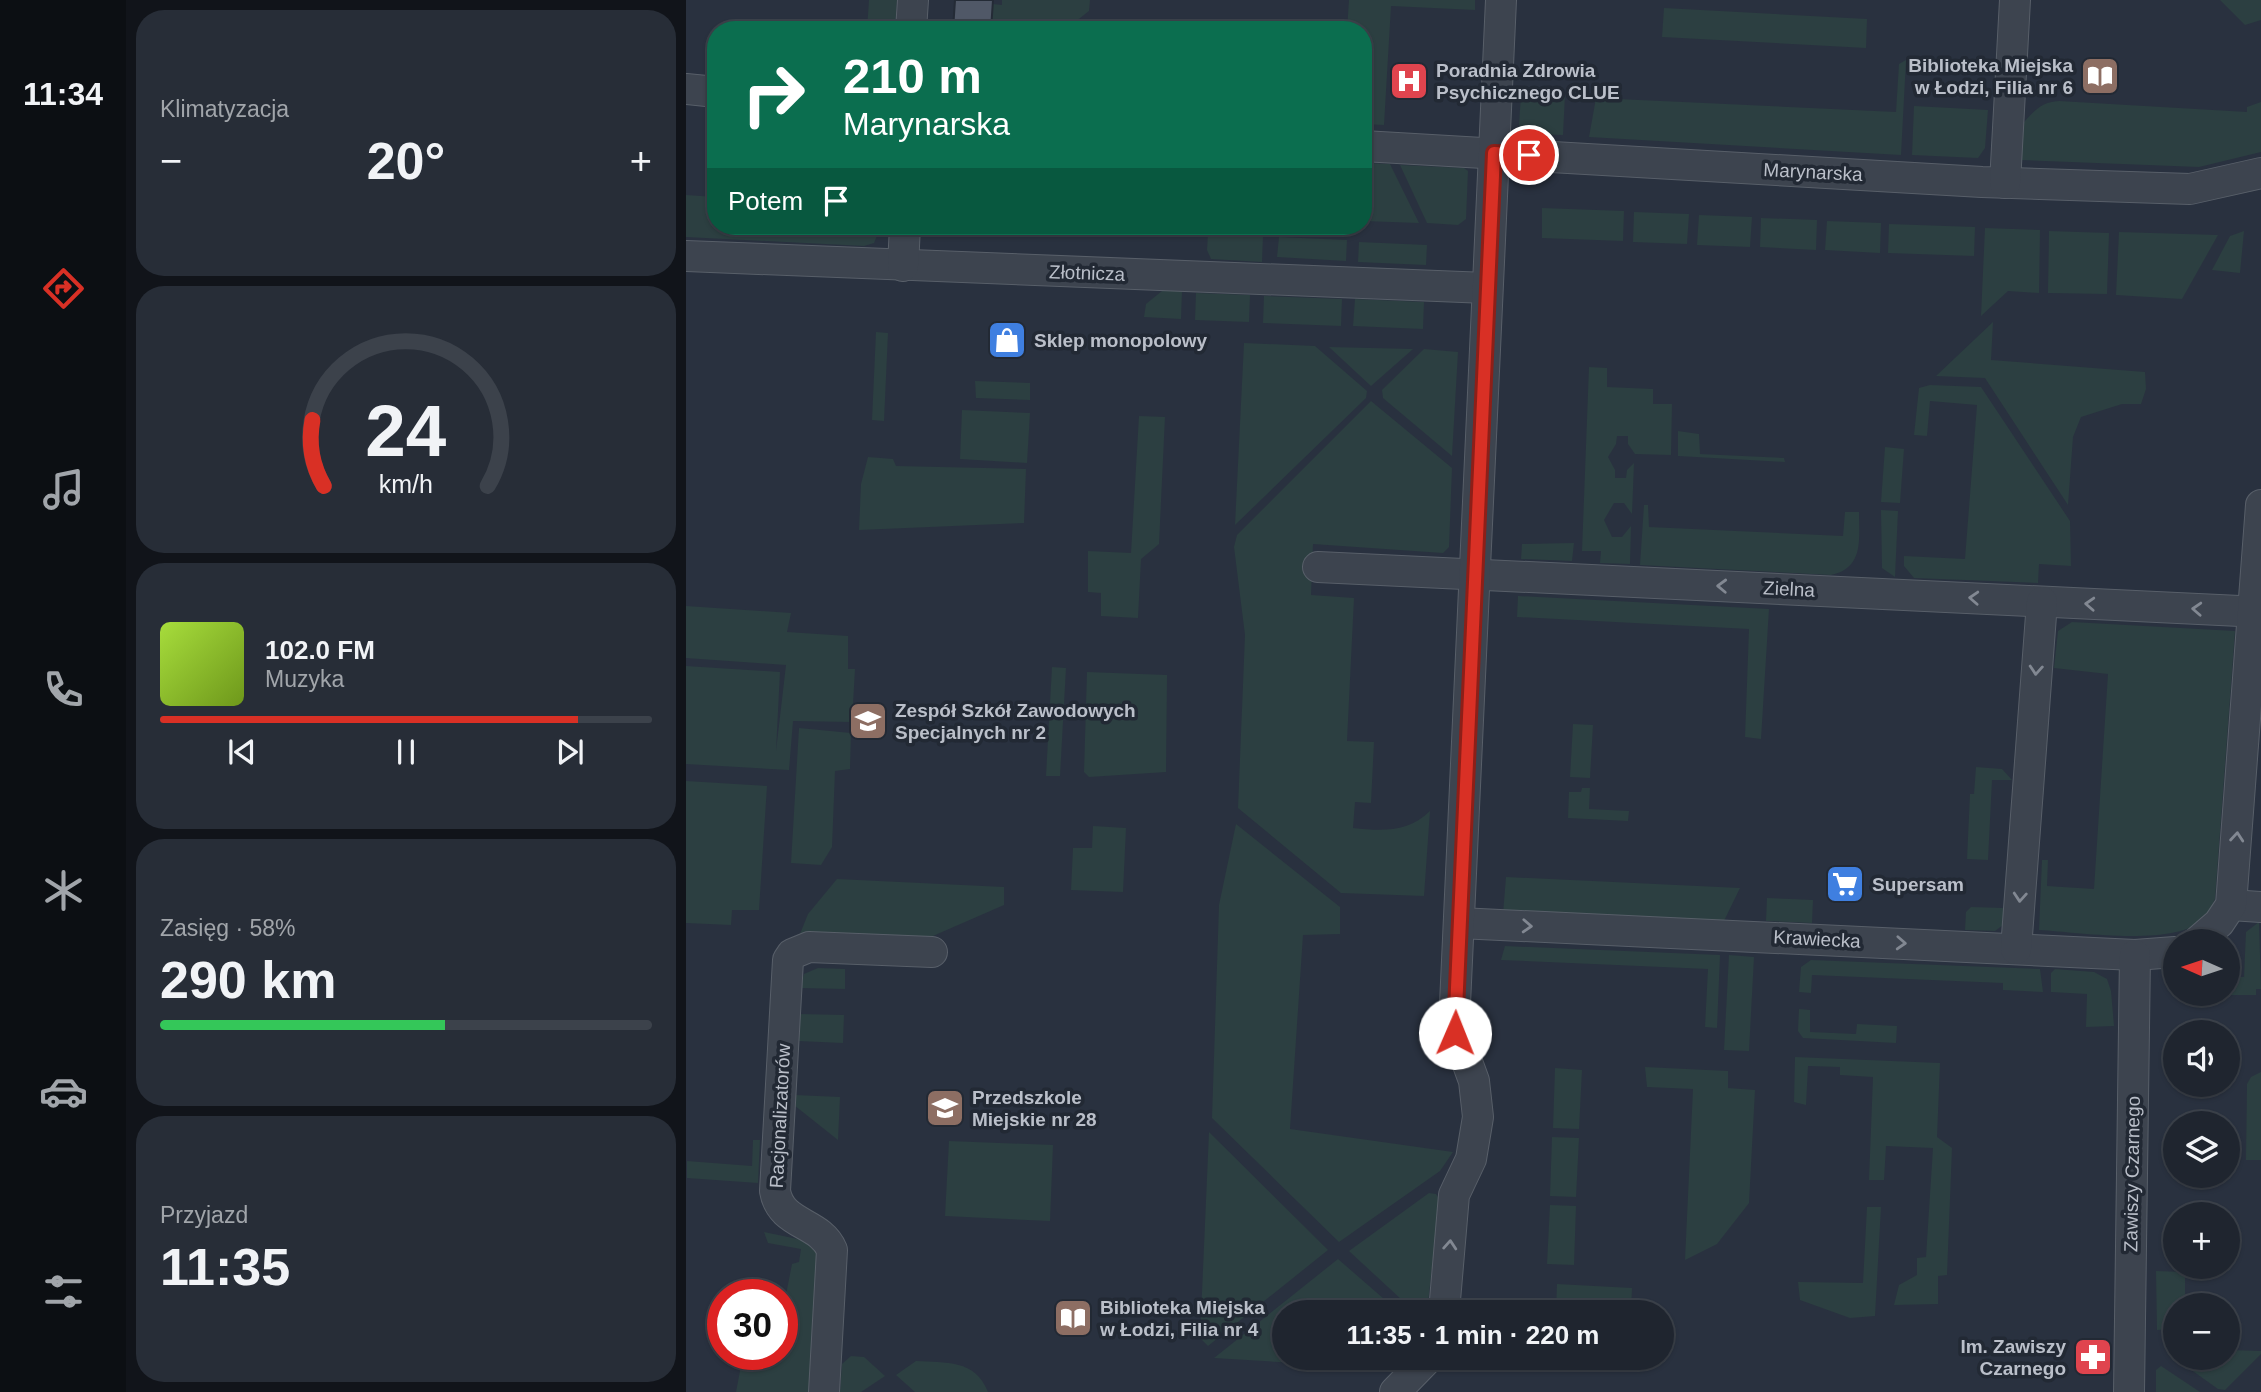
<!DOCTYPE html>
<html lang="pl">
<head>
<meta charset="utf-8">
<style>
	:root { --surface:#1f252f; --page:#272d37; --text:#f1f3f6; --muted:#a1a5aa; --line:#3c424b; --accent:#d93025 }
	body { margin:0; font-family:Helvetica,sans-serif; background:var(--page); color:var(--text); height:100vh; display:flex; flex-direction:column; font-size:26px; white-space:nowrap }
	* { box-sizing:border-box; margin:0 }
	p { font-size:23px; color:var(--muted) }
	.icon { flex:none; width:38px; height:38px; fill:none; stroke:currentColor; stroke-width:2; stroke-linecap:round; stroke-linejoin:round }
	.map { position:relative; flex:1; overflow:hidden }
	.details { display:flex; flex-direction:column; gap:10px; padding:10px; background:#11141a; width:560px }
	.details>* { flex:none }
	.top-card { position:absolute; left:21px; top:21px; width:665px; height:214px; border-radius:28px; box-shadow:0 2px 5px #0004,0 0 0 2px var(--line); background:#0b6e4f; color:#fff; overflow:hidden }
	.needle { width:46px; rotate:273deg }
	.tools { position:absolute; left:1477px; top:929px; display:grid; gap:14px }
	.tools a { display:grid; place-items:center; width:77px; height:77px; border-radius:50%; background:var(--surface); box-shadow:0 2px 5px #0004,0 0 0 2px var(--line); font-size:35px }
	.speed { position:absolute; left:21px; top:1279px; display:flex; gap:14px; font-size:35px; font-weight:700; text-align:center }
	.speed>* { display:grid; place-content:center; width:91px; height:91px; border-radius:50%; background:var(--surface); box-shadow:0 2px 5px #0004,0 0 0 2px var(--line); line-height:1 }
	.speed .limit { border:10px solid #d22; background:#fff; color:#111 }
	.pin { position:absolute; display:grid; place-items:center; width:60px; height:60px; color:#fff; margin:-30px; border:4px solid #fff; border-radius:50%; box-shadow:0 2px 7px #0007 }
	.me { position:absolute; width:77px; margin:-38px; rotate:1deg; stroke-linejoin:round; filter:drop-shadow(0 0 5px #0008) }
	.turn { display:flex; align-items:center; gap:24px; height:147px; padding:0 21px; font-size:32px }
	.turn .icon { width:91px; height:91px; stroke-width:2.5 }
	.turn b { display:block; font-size:49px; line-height:60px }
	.then { display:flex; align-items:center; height:66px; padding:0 21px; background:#0003; gap:14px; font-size:26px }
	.big { font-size:52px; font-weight:600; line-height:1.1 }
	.details .card { flex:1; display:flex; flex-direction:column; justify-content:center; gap:10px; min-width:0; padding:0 24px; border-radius:28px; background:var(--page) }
	.details .dial { align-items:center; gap:0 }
	.dial svg { height:182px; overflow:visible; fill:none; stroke:var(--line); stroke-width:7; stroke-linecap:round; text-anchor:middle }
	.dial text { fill:var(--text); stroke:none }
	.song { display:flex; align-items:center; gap:21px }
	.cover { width:84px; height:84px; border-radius:10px; background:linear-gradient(135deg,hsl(80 70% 55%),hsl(80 70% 35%)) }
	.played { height:7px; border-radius:4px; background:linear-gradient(90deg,var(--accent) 85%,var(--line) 85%) }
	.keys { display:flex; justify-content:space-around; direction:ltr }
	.heat { display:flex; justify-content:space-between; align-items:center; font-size:38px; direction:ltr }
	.charge { height:10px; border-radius:5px; background:linear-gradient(90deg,#34c759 58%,var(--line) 0) }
	.trip { position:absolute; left:586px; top:1300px; width:402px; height:70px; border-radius:35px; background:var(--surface); box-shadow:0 2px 5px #0004,0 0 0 2px var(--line); font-weight:600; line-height:70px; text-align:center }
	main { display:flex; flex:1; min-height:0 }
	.dock { display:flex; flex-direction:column; width:126px; justify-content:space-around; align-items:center; background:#0c0f13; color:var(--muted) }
	.dock .icon { width:49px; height:49px }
	.dock .current { color:var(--accent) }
	.dock b { font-size:32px; color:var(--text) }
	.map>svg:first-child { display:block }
	.green { fill:#2c3f41 }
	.building { fill:#505867; stroke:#242b36; stroke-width:2 }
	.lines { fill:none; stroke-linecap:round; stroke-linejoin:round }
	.minor-casing { stroke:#585f69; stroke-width:32 }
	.minor { stroke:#3d444f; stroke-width:30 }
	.oneway { stroke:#828892 }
	.route-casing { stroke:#8d1f18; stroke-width:18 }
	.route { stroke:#d93025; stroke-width:12 }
	.labels { text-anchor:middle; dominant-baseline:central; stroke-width:7; stroke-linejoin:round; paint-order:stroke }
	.poi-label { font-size:19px; font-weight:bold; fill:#babfc9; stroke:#222934; text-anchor:start }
	.street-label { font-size:19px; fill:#babfc9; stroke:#222934 }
</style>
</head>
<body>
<main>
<nav class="dock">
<b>11:34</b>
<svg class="icon current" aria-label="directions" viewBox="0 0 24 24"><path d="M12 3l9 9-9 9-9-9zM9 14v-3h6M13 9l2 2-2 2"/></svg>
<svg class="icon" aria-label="music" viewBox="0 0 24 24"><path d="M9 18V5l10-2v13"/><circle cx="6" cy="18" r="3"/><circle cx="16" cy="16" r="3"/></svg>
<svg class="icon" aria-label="phone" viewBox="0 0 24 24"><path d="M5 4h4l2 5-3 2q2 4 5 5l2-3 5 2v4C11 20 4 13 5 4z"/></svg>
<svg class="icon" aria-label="climate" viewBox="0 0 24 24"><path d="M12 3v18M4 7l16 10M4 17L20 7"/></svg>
<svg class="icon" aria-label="car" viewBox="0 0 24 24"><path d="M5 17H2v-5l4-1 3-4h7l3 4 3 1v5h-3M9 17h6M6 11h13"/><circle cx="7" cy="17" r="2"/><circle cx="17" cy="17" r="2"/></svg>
<svg class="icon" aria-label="filters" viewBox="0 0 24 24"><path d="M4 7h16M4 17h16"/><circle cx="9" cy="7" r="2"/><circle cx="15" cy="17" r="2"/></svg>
</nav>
<section class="details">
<div class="card"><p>Klimatyzacja</p>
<div class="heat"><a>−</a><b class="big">20°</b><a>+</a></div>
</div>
<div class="card dial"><svg viewBox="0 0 100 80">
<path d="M14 69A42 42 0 1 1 86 69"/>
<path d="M14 69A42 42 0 0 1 9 40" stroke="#d93025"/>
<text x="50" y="56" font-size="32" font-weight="700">24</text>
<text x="50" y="72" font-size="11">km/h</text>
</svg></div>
<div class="card">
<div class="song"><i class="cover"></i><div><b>102.0 FM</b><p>Muzyka</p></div></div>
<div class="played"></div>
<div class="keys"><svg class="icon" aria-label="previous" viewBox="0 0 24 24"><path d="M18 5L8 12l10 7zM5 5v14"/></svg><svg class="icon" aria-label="pause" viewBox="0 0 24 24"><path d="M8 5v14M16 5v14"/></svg><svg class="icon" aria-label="next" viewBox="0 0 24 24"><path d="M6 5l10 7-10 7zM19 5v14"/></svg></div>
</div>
<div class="card"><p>Zasięg · 58%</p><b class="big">290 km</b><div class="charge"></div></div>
<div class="card"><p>Przyjazd</p><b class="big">11:35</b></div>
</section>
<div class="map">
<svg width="1575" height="1392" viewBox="0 0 1575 1392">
	<rect width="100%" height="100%" fill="#29313f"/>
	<!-- green -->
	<g class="green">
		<path d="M183 0H211L209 30H181Z"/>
		<path d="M316 0H404L403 11 379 30H305L307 4 316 5Z"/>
		<path d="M663 0H789V10L705 6 698 125 677 124V30H661Z"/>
		<path d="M1534 0H1575V20L1559 25Z"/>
		<path d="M978 8 1181 19 1180 48 976 37Z"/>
		<path d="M1220 60 1215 155 903 137 910 98 1210 112 1213 64Z"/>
		<path d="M835 94 879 95 877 135 844 134 833 125Z"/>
		<path d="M1373 101 1561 112V107L1575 102V152L1513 167 1335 160 1331 130C1344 116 1352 102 1373 101Z"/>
		<path d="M1228 106 1302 110 1299 148 1292 158 1226 155Z"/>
		<path d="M680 163 704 164 733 223 677 221Z"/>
		<path d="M714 165 778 168 782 171 780 219 772 225 741 223Z"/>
		<path d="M0 195 30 197V226H195L188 243 178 246 0 237Z"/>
		<path d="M856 208 938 211 937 241 856 238Z"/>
		<path d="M948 212 1003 214 1001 244 947 242Z"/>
		<path d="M1013 215 1066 217 1064 247 1011 245Z"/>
		<path d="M1075 218 1131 220 1130 250 1074 247Z"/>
		<path d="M1141 221 1195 223 1194 253 1139 250Z"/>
		<path d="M1203 224 1289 227 1288 256 1202 253Z"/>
		<path d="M1299 228 1354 230 1353 293 1322 291 1295 316Z"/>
		<path d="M1363 231 1423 233 1421 294 1362 293Z"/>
		<path d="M1558 231 1554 273 1526 270 1544 236Z"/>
		<path d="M1433 232 1532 235 1496 299 1430 295Z"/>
		<path d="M522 233 577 236 576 262 525 259 521 250Z"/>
		<path d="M593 237 661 240 660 261 591 257Z"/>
		<path d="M673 242 741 245 740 265 672 262Z"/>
		<path d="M476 291H496L495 319 458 317 460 304Z"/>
		<path d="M510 293 564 295 563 322 509 320Z"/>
		<path d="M578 296 656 299 655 326 577 323Z"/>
		<path d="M669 299 738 302 737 329 667 326Z"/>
		<path d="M1307 322 1305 360 1459 372 1460 389 1455 404H1436L1395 417 1387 437 1382 505 1299 378 1250 376Z"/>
		<path d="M190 332 202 333 198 421 186 420Z"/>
		<path d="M558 343 629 346 681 391 680 398 549 525Z"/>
		<path d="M643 347 727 349 685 386Z"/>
		<path d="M738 349 772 352 766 456 697 398 696 390Z"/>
		<path d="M903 367 921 368V387L967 389V404H986L985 455 949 454 942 444V436H931L930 444 922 457 929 470V478H940L941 470 948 463 946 514 938 503H928L918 520 926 537H936L945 526 944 564 914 563 915 551H896Z"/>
		<path d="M289 381 344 383V400L290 398Z"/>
		<path d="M1244 385 1295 387 1384 521 1385 566 1353 564 1352 583 1228 578 1218 566V556L1279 559 1291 405 1244 401 1241 436 1228 435 1233 388Z"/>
		<path d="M685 401 766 468 763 547 757 553 627 544 625 595 668 598 661 741 688 742 685 803 669 802 667 828C695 831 722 833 744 811L738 896 655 893 552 808 559 635 548 547 551 535Z"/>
		<path d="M276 410 344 413 341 463 274 459Z"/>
		<path d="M453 416 479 417 473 544 455 559 452 618 415 616V593L402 592V551L445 553Z"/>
		<path d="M992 431 1013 434 1014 454 1098 458 1099 462 992 456Z"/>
		<path d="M1199 447 1218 449 1214 503 1195 502Z"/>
		<path d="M182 457 207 459 210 466 340 469 338 523 173 530 175 484Z"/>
		<path d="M958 505H962L963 527 1157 536 1159 512H1173C1173 540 1178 568 1145 575L954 565Z"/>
		<path d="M1195 510 1212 511 1209 577 1196 568Z"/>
		<path d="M888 543 886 561 835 559 836 544Z"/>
		<path d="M832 596 1083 609 1075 739 1059 737 1063 629 831 617Z"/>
		<path d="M0 606 105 613 101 632 162 636V669H169L166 722 107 721 103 770 0 764V666L94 672 90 751 100 665 0 658Z"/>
		<path d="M1386 622 1549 631 1529 899C1526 904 1524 914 1519 918 1490 948 1393 932 1353 930L1356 860H1362L1361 886 1408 889 1422 674 1368 668 1372 631Z"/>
		<path d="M366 667 380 668 374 776H360Z"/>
		<path d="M401 672 481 675 480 772 403 777 398 772Z"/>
		<path d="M887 724 907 725 904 778 884 777Z"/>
		<path d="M113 728 165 733 164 769 149 771 146 847 135 865 105 863Z"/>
		<path d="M1290 767 1316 769 1326 780H1306L1302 860 1281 859 1284 794H1288Z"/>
		<path d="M0 781 81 786 73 910H46L45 925 0 923Z"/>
		<path d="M896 788H904L903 809 943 811 942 821 882 818 883 792H895Z"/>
		<path d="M550 824 654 907V934L617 935 604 1129 767 1152 754 1171 653 1242 526 1118 533 905Z"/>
		<path d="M407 826 440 828 437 892 385 890 387 848H406Z"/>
		<path d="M820 877 1054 888 1037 923 817 914Z"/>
		<path d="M151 879 318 887V905L240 939 114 934 122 914Z"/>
		<path d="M1081 898 1127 900 1126 923 1080 921Z"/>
		<path d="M1285 907 1318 908 1317 925 1309 931 1279 930 1280 912Z"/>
		<path d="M1573 922 1575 989H1570V995H1531L1542 994V977H1558L1560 932Z"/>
		<path d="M819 946 1034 955 1031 1028 1019 1027 1022 969 815 960Z"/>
		<path d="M1043 955 1068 957 1063 1051 1038 1050Z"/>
		<path d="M1125 960 1354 969 1357 992 1317 990V983L1126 975 1125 993 1113 992 1115 967Z"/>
		<path d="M132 968 159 969V989L114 988 118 974Z"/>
		<path d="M1369 969 1408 972 1421 979 1425 991 1428 1026 1400 1027 1401 994 1365 992V973Z"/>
		<path d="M1113 1009 1124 1010V1032L1170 1034 1171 1024 1211 1026 1210 1043 1117 1038 1112 1031Z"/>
		<path d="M113 1014 158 1015 157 1043 112 1041Z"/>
		<path d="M1109 1057 1254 1063 1251 1137 1266 1148 1261 1275 1252 1276V1304L1208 1305 1213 1285 1231 1275V1258L1240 1257 1247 1148 1200 1146 1198 1180H1183L1187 1077 1154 1075V1067L1122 1066 1120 1105 1108 1102Z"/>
		<path d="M959 1067 1042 1071V1088L1069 1090 1063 1203 1031 1244 999 1260 1007 1089 961 1087Z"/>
		<path d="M869 1068 896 1070 893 1129 867 1128Z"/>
		<path d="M1575 1072V1160H1560L1561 1084 1565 1077Z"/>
		<path d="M109 1095 154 1097 152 1140 108 1105Z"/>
		<path d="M523 1132 642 1250 522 1346 514 1338Z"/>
		<path d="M866 1137 893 1138 890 1197 864 1196Z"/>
		<path d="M67 1140H74L72 1183 1 1178V1161L66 1166Z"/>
		<path d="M263 1141 367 1145 364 1221 259 1216Z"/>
		<path d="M743 1193 750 1194 754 1200C750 1238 745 1274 741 1312H729L663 1251Z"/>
		<path d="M864 1205 890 1206 888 1265 861 1264Z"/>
		<path d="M1181 1207H1195L1189 1316 1164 1318 1114 1300 1112 1282 1177 1283Z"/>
		<path d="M78 1232 126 1242 134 1248 128 1392H50L57 1355 96 1354V1315L106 1264 113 1262 115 1249 82 1243Z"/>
		<path d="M652 1259 713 1312H598V1358H722L709 1369 528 1358Z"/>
		<path d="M1470 1271 1499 1272V1305L1489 1306V1329L1471 1330Z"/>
		<path d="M871 1284 946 1288 945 1312 870 1310Z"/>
		<path d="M1489 1350V1358H1542V1350L1575 1351V1354L1539 1390 1532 1389 1483 1354Z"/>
		<path d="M165 1356 178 1357 199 1376 175 1392H154L156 1364Z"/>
		<path d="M230 1361C260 1363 289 1359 302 1392H229L210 1375Z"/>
		<path d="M1475 1366 1514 1392H1470V1370Z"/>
	</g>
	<!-- building -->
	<path class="building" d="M269 0H307L305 30H267Z"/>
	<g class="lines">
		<defs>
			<g id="minor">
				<path d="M225 30 227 0"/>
				<path d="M0 89 30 92"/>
				<path d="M677 146 1296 182 1504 189 1575 173"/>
				<path d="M1319 183 1329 0"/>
				<path d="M0 256 801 288"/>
				<path d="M217 266 219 226"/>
				<path d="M632 567 1575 612"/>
				<path d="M1545 905 1575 907"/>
				<path d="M773 923 1449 955 1489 952"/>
				<path d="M1511 942 1533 923 1545 905 1575 505"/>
				<path d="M1330 949 1356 602"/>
				<path d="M758 1312 768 1195 785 1159 792 1117 788 1081 768 1026 815 0"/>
				<path d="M138 1392 146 1250C134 1221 95 1226 89 1191L102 960 106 954 123 947 246 952"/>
				<path d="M709 1392 742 1358"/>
				<path d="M1443 1392 1449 955"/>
			</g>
		</defs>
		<!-- minor casing -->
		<use href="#minor" class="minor-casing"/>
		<!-- minor -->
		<use href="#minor" class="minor"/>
	</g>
	<!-- one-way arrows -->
	<defs><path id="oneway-chevron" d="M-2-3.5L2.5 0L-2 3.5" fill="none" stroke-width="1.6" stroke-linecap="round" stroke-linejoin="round" transform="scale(1.75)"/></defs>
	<g class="oneway">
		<use href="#oneway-chevron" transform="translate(1036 586) rotate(-178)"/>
		<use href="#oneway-chevron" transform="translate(1288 598) rotate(-177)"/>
		<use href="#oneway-chevron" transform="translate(1404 604) rotate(-177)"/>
		<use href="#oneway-chevron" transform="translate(1511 609) rotate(-177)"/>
		<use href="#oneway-chevron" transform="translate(1350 670) rotate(94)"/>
		<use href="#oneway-chevron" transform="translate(1551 837) rotate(-85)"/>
		<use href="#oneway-chevron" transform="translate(1334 897) rotate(94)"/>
		<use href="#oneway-chevron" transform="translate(841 926) rotate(3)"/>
		<use href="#oneway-chevron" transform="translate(1215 943) rotate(3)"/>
		<use href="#oneway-chevron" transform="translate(764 1245) rotate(-86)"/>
	</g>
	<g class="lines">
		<defs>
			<path id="route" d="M769 1033 808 153 843 155"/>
		</defs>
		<!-- route casing -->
		<use href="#route" class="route-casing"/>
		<!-- route -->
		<use href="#route" class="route"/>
	</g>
	<!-- icons -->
	<defs>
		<symbol id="library-square" viewBox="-11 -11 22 22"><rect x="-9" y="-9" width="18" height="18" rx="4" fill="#8d6e63" stroke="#222934"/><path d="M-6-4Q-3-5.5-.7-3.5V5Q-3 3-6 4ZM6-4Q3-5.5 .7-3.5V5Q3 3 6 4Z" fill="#fff"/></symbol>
		<symbol id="hospital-square" viewBox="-11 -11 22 22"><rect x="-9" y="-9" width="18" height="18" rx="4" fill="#e0444e" stroke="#222934"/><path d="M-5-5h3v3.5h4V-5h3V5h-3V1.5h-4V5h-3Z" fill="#fff"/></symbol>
		<symbol id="shop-square" viewBox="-11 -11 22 22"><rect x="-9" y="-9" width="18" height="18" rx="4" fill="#3f7fe0" stroke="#222934"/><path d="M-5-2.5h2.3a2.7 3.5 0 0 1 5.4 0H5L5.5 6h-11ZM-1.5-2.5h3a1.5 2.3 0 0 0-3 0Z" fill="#fff"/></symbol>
		<symbol id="school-square" viewBox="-11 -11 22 22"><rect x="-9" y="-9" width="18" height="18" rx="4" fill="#8d6e63" stroke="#222934"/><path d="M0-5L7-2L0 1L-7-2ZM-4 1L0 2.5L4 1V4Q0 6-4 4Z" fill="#fff"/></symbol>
		<symbol id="supermarket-square" viewBox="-11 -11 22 22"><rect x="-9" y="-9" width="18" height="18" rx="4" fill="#3f7fe0" stroke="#222934"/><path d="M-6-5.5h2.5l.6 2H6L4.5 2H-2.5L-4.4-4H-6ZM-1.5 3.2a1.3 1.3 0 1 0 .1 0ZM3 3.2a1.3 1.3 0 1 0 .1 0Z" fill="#fff"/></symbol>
		<symbol id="pharmacy-square" viewBox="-11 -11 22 22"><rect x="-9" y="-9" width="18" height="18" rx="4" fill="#e0444e" stroke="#222934"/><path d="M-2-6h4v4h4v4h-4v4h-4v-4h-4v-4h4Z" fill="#fff"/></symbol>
	</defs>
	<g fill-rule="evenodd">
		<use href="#library-square" x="1392" y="54" width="44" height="44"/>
		<use href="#hospital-square" x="701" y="59" width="44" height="44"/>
		<use href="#shop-square" x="299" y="318" width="44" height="44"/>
		<use href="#school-square" x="160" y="699" width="44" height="44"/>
		<use href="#supermarket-square" x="1137" y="862" width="44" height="44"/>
		<use href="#school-square" x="237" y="1086" width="44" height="44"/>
		<use href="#library-square" x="365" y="1296" width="44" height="44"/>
		<use href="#pharmacy-square" x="1385" y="1335" width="44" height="44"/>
	</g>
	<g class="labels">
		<!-- poi labels -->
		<g class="poi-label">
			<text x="1387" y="65" text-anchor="end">Biblioteka Miejska<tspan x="1387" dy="22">w Łodzi, Filia nr 6</tspan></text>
			<text x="750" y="70">Poradnia Zdrowia<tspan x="750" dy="22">Psychicznego CLUE</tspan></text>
			<text x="348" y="340">Sklep monopolowy</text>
			<text x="209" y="710">Zespół Szkół Zawodowych<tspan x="209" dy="22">Specjalnych nr 2</tspan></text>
			<text x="1186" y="884">Supersam</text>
			<text x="286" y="1097">Przedszkole<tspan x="286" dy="22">Miejskie nr 28</tspan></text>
			<text x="414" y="1307">Biblioteka Miejska<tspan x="414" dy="22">w Łodzi, Filia nr 4</tspan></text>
			<text x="1380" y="1346" text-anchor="end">Im. Zawiszy<tspan x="1380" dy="22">Czarnego</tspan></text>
		</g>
		<!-- street labels -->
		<g class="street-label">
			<text transform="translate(1127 172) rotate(3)">Marynarska</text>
			<text transform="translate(401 273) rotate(2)">Złotnicza</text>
			<text transform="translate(1103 589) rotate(3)">Zielna</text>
			<text transform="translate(1131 939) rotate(3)">Krawiecka</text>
			<text transform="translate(94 1116) rotate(-87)">Racjonalizatorów</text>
			<text transform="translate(1446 1174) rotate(-89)">Zawiszy Czarnego</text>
		</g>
	</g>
</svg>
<div class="tools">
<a><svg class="needle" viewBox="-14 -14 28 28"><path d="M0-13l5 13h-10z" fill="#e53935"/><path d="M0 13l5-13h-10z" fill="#a1a5aa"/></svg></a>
<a><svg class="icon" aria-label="sound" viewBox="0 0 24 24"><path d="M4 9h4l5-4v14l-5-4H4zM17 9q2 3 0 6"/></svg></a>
<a><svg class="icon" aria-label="layers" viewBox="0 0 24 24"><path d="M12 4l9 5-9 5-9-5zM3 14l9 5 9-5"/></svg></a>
<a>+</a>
<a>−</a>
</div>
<div class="speed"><div class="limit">30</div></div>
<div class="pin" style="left:843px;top:155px;background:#d93025"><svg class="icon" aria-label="arrive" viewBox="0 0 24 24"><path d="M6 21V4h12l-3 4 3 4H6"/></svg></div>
<svg class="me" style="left:769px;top:1033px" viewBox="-20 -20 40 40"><circle r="19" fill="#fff"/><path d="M0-13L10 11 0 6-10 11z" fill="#d93025"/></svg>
<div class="trip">11:35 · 1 min · 220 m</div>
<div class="top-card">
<div class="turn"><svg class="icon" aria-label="right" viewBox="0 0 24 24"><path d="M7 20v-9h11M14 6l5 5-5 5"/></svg><div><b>210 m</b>Marynarska</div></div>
<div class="then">Potem<svg class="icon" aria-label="arrive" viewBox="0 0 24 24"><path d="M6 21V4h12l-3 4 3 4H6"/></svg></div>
</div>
</div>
</main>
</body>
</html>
